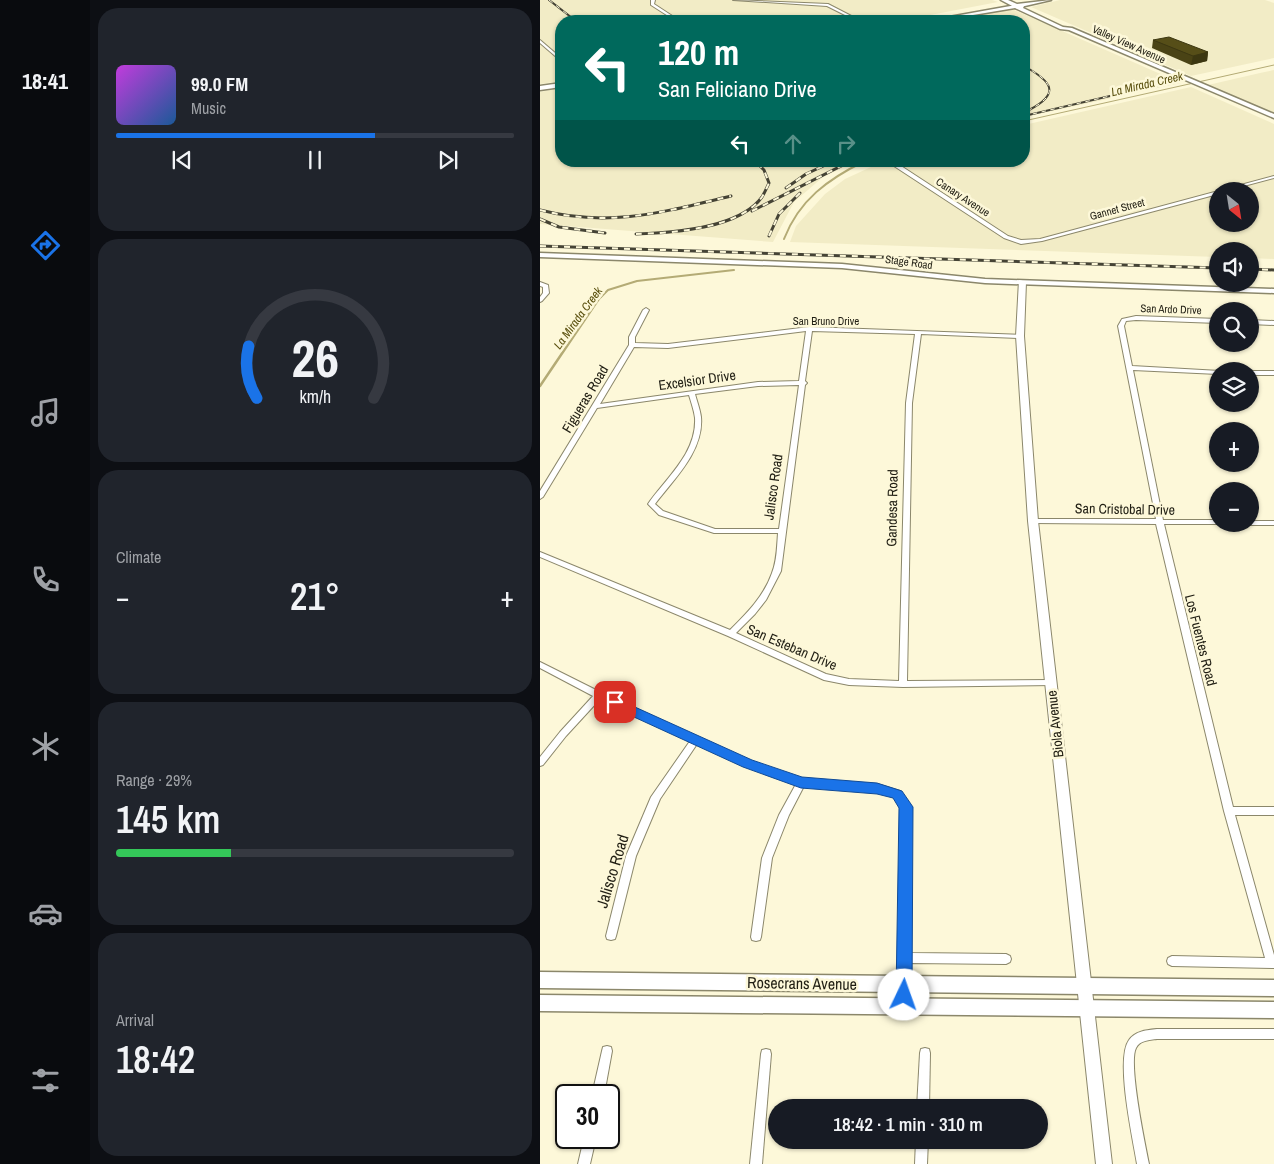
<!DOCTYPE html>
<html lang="en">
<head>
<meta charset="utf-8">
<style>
	:root { --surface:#171b24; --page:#20242c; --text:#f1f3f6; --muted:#9ea1a6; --line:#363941; --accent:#1a73e8 }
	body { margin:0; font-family:"Archivo Narrow",sans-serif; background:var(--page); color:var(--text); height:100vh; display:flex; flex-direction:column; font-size:19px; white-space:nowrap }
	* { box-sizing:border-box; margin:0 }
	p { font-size:16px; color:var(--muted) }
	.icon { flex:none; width:28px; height:28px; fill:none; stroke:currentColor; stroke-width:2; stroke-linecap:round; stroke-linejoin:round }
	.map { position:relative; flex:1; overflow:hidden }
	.side { display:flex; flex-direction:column; gap:8px; padding:8px; background:#0d0f14; width:450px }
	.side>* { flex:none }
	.hud { position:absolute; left:15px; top:15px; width:475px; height:152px; border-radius:20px; box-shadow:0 1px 4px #0004; background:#00695c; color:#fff; overflow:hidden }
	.needle { width:32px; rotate:150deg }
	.fabs { position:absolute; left:669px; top:182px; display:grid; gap:10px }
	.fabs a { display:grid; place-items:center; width:50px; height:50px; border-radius:50%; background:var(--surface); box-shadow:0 1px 4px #0004; font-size:25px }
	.speed { position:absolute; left:15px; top:1084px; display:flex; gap:10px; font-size:25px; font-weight:700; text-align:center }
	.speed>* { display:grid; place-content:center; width:65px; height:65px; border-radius:50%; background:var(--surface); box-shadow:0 1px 4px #0004; line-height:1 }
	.speed .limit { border:2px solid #111; border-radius:8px; background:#fff; color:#111 }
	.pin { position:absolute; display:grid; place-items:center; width:42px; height:42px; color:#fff; margin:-21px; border-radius:10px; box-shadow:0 2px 8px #0006 }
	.me { position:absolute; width:55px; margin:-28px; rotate:3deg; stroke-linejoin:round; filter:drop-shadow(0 0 4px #0008) }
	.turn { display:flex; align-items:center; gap:18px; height:105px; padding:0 20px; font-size:22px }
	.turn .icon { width:65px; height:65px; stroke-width:2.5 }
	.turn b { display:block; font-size:35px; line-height:42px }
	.lanes { display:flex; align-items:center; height:48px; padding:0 20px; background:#0003; justify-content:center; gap:25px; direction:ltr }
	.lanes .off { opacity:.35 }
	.big { font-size:38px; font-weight:600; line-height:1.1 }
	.side .widget { flex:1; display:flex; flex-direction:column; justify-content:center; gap:8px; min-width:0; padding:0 18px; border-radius:20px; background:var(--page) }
	.side .dial { align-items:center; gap:0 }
	.dial svg { height:130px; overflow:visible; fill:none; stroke:var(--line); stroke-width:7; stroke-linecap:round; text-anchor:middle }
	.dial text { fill:var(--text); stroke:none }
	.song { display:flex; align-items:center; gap:15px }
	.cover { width:60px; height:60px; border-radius:8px; background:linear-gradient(135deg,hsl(290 70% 55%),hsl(210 70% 35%)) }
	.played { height:5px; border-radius:2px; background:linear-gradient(90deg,var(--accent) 65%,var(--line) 65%) }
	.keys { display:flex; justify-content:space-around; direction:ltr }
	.heat { display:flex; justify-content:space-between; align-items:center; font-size:28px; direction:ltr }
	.charge { height:8px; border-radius:4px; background:linear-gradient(90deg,#34c759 29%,var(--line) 0) }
	.trip { position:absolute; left:228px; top:1099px; width:280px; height:50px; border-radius:25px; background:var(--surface); box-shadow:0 1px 4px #0004; font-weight:600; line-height:50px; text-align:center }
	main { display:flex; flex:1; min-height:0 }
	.dock { display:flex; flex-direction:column; width:90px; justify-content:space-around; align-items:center; background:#090b0e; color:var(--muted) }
	.dock .icon { width:35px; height:35px }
	.dock .active { color:var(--accent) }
	.dock b { font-size:22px; color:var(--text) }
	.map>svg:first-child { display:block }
	.built { fill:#f2ecc6; fill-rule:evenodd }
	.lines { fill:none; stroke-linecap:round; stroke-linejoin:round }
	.stream-far2 { stroke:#b4ab75; stroke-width:1 }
	.stream-far1 { stroke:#b4ab75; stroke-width:2 }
	.stream { stroke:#b4ab75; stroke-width:2.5 }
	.minor-casing { stroke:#8b876b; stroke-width:2 }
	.tertiary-casing { stroke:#8b876b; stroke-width:2 }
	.secondary-casing { stroke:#8b876b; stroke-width:3 }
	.primary-casing { stroke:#8b876b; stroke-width:3 }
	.minor { fill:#fff; fill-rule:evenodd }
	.tertiary { fill:#fff; fill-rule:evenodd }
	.secondary { fill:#fff; fill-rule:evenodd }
	.primary { fill:#fff; fill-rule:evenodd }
	.rail-far1-casing { stroke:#454335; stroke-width:2 }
	.rail-casing { stroke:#454335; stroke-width:3 }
	.rail-far1 { stroke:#fdf8d9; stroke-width:1; stroke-dasharray:4.5; stroke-linecap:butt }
	.rail { stroke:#fdf8d9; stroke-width:2; stroke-dasharray:6; stroke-linecap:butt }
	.wall { fill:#4a4315 }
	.shaded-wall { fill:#3c3711 }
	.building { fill:#564e18; stroke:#3c3711 }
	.route { fill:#1a73e8; stroke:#114b97 }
	.labels { text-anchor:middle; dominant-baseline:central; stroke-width:5; stroke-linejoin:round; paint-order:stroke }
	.far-street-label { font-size:11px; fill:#201e13; stroke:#fdf8d9 }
	.far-water-label { font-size:12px; font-style:italic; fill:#5a500e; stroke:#fdf8d9 }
	.street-label { font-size:14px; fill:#201e13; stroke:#fdf8d9 }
	.near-street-label { font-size:16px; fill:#201e13; stroke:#fdf8d9 }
</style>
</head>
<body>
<main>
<nav class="dock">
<b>18:41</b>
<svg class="icon active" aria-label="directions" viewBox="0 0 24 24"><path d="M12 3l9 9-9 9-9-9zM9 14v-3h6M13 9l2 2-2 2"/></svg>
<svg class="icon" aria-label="music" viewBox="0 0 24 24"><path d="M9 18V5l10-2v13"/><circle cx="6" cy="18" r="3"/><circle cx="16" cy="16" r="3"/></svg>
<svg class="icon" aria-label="phone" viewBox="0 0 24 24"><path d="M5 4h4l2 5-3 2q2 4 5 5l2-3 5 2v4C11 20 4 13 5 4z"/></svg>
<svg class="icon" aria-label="climate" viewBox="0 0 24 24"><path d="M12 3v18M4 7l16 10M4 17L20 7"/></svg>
<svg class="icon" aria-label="car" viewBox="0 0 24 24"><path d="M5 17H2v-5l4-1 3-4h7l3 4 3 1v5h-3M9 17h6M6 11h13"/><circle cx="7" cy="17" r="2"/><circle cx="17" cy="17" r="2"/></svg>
<svg class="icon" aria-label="filters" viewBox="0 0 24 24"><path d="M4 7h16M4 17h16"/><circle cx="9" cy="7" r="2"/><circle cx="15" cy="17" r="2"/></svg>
</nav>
<section class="side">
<div class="widget">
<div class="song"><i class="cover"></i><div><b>99.0 FM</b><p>Music</p></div></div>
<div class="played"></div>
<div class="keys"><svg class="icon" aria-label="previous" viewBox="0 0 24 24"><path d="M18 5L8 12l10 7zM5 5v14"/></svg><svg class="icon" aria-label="pause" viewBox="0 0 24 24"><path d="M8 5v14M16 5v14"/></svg><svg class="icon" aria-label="next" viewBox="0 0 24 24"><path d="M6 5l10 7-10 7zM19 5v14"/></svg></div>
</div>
<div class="widget dial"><svg viewBox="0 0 100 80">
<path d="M14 69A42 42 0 1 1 86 69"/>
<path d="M14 69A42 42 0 0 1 9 37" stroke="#1a73e8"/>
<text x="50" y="56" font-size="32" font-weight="700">26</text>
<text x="50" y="72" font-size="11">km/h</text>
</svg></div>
<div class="widget"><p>Climate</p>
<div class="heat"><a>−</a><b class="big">21°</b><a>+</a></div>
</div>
<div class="widget"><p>Range · 29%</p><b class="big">145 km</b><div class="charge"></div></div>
<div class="widget"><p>Arrival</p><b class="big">18:42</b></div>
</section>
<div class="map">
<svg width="734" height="1164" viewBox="0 0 734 1164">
	<rect width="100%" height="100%" fill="#fdf8d9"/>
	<!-- built -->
	<g class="built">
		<path d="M0 0H452L458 2 359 21H21V81L0 84Z"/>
		<path d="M520 0H725L734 3V58L651 76 491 7Z"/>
		<path d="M468 9 474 10 641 83 484 117V21H400Z"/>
		<path d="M734 70V113L668 85 720 73Z"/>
		<path d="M651 87 734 124V259L710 258V251H678L677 257 250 242 256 226 285 194 305 179 344 161H484V125ZM678 191H710V224H678Z"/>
		<path d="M21 88V161H316L283 177 254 202 233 242 0 224V92Z"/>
	</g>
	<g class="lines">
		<!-- stream-far2 -->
		<path class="stream-far2" d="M484 121 734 65"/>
		<!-- stream-far1 -->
		<g class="stream-far1">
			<path d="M244 239C259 200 288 179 325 161"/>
			<path d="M57 301 68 290 97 281 194 270"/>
		</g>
		<!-- stream -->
		<path class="stream" d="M0 386 58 300"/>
		<defs>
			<g id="minor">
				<path d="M111 0H115L114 4 140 21H136L111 5Z"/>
				<path d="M193 0 288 4 321 21H317L287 6Z"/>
				<path d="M0 40 21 58V61L0 43Z"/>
				<path d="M354 164H358L468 236 481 240 500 239 734 176V178L685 191H678V194L502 241 481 244 464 238 354 166Z"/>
				<path d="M0 282 8 285 9 293 2 301 0 302V297L3 293V287L0 286Z"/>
				<path d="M106 308 109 310 95 337V343L128 344 269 327 482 335 483 336 480 338 381 334 372 403 367 681 511 680 514 681 515 683 514 685 363 687 309 685 284 680 188 636 0 557V552L190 630C207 613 224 596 232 573 237 561 237 546 238 533H174L119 515 108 504C126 478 157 453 155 418 154 410 151 402 149 395L57 408 3 497 0 499V491L89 345V337L103 310ZM266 331 259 381 218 382 60 404 94 347 128 348ZM272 331 375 334 366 403 359 681 309 679 286 674 196 633 215 614 226 600 241 571 265 385 267 383 265 381ZM259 385 239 529H175L123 511 115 504C134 479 164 451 161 417 160 409 157 402 155 394L218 386Z"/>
				<path d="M596 316 678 319V323L596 320 586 321 584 326 592 366 680 371H678V374L593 370 623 520H678V524H680H624L693 807H734V815H695L734 955V968L632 966 628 964 627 961 628 958 632 956 725 958 684 811 616 524 493 523 489 521 493 519H616L578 326 582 319Z"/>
				<path d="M710 320 734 321V325L710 324Z"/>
				<rect x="710" y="371" width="24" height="4"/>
				<path d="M710 521H734V525H707V524H710Z"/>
				<path d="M0 662 62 693 211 762 261 779 337 784 360 791 371 807V953L466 954 470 956 471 959 470 962 466 964 371 963 369 1006 368 1009 364 1011 360 1009 359 1006 361 958V808L354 797 337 792 264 786 249 815 232 858 221 937 220 940 216 941 212 940 211 937 222 858 239 815 256 784 205 766 157 744 120 799 96 856 76 936 75 939 71 940 67 939 66 936 86 856 111 797 150 741 60 699 26 736 3 765 0 766V757L20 732 53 696 0 668Z"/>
				<path d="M617 1029H734V1039H617C610 1040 600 1040 596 1048 588 1063 605 1144 609 1164H597C593 1139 575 1059 589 1040 595 1031 607 1030 617 1029Z"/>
				<path d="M67 1046 71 1047 72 1051 64 1095H52L62 1051 63 1047Z"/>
				<path d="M385 1048 389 1049 390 1053 389 1108H377L380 1053 381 1049Z"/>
				<path d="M226 1049 230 1050 231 1054 222 1164H210L221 1054 222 1050Z"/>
				<path d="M44 1138H56L50 1164H38Z"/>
				<path d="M376 1140H388L387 1164H375Z"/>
			</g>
			<path id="tertiary" d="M479 280 486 282 484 336 498 521 572 1164H556L488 521 476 336Z"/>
			<g id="secondary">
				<path d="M476 5 484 6 483 8 523 27 532 28 734 114V118L529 30 520 29 475 8 397 21H387Z"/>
				<path d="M21 83V87L0 90V86Z"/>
				<path d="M0 253 302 264 445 279 734 289V293L445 283 302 268 0 257Z"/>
			</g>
			<g id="primary">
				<path d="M461 0H468L477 4 511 0 476 8Z"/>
				<path d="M0 972 734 980V996L0 988Z"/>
				<path d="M0 995 734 1002V1018L0 1011Z"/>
			</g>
		</defs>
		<!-- minor casing -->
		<use href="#minor" class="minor-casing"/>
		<!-- tertiary casing -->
		<use href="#tertiary" class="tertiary-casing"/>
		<!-- secondary casing -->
		<use href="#secondary" class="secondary-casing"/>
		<!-- primary casing -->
		<use href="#primary" class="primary-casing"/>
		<!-- minor -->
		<use href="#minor" class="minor"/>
		<!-- tertiary -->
		<use href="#tertiary" class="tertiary"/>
		<!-- secondary -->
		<use href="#secondary" class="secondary"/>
		<!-- primary -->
		<use href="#primary" class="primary"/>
		<defs>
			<g id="rail-far1">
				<path d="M9 0 36 21"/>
				<path d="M484 66C511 81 522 93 489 110"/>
				<path d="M484 116 626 83"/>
			</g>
			<g id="rail">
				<path d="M246 188 266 174 294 161"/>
				<path d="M0 210C69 228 124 212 191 196"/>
				<path d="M212 211 311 161"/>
				<path d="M0 219 19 227 65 233"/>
				<path d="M96 234C132 233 199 229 222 197 225 192 227 187 229 183L224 170 215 161"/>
				<path d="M229 236 239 214 260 193"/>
				<path d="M0 246 678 268"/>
				<path d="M710 269 734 270"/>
			</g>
		</defs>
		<!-- rail-far1 casing -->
		<use href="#rail-far1" class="rail-far1-casing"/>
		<!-- rail casing -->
		<use href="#rail" class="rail-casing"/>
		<!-- rail-far1 -->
		<use href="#rail-far1" class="rail-far1"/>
		<!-- rail -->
		<use href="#rail" class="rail"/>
	</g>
	<!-- wall -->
	<path class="wall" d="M613 40 668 52 667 61 651 65 612 48Z"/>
	<!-- shaded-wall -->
	<path class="shaded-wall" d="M668 52 667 61 651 65 653 56Z"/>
	<!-- building -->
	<path class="building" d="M629 37 668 52 653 56 613 40Z"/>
	<!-- route -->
	<path class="route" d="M75 698 212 760 262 777 337 783 362 791 373 807 372 995 370 1000 364 1003 359 1000 356 995 359 808 353 798 337 794 261 788 203 767 70 706 68 702 70 699Z"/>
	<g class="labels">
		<!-- far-street labels -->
		<g class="far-street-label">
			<text transform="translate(589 44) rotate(24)">Valley View Avenue</text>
			<text transform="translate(423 197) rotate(33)">Canary Avenue</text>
			<text transform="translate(577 209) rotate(-15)">Gannet Street</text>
			<text transform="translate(369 262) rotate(8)">Stage Road</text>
			<text transform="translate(631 309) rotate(2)">San Ardo Drive</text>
			<text x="286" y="321">San Bruno Drive</text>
		</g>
		<!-- far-water labels -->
		<g class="far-water-label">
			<text transform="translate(607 84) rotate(-13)">La Mirada Creek</text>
			<text transform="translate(38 318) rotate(-54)">La Mirada Creek</text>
		</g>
		<!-- street labels -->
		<g class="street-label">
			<text transform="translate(157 380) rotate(-8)">Excelsior Drive</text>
			<text transform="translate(45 399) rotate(-59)">Figueras Road</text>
			<text transform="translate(233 487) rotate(-82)">Jalisco Road</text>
			<text transform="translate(352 508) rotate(-89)">Gandesa Road</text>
			<text transform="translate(585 509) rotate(1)">San Cristobal Drive</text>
			<text transform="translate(661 640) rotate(76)">Los Fuentes Road</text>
			<text transform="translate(252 647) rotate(23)">San Esteban Drive</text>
			<text transform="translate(515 724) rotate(-96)">Biola Avenue</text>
		</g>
		<!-- near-street labels -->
		<g class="near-street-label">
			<text transform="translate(72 871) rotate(-73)">Jalisco Road</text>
			<text transform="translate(262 983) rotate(1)">Rosecrans Avenue</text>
		</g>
	</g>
</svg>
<div class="fabs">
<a><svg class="needle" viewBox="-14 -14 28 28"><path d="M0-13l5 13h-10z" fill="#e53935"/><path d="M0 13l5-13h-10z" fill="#9ea1a6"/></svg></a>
<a><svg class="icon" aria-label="sound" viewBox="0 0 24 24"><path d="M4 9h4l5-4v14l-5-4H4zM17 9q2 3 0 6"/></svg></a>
<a><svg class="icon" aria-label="search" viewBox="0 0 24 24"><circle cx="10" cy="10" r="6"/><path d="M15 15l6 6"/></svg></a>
<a><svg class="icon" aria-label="layers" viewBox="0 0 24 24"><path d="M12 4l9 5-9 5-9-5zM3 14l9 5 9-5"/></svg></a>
<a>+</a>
<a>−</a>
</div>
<div class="speed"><div class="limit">30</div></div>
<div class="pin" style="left:75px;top:702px;background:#d93025"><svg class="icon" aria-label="arrive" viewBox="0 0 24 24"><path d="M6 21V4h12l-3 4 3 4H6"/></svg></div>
<svg class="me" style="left:364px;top:995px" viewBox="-20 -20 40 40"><circle r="19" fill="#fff"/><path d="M0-13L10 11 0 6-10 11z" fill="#1a73e8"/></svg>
<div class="trip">18:42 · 1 min · 310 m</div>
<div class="hud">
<div class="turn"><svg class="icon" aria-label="left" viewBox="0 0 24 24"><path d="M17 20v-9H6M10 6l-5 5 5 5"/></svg><div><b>120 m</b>San Feliciano Drive</div></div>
<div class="lanes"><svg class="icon" aria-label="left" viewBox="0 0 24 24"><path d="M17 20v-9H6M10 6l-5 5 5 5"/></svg><svg class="icon off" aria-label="ahead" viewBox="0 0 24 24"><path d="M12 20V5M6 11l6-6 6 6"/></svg><svg class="icon off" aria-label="right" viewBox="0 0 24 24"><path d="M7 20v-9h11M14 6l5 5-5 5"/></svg></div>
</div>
</div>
</main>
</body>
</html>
